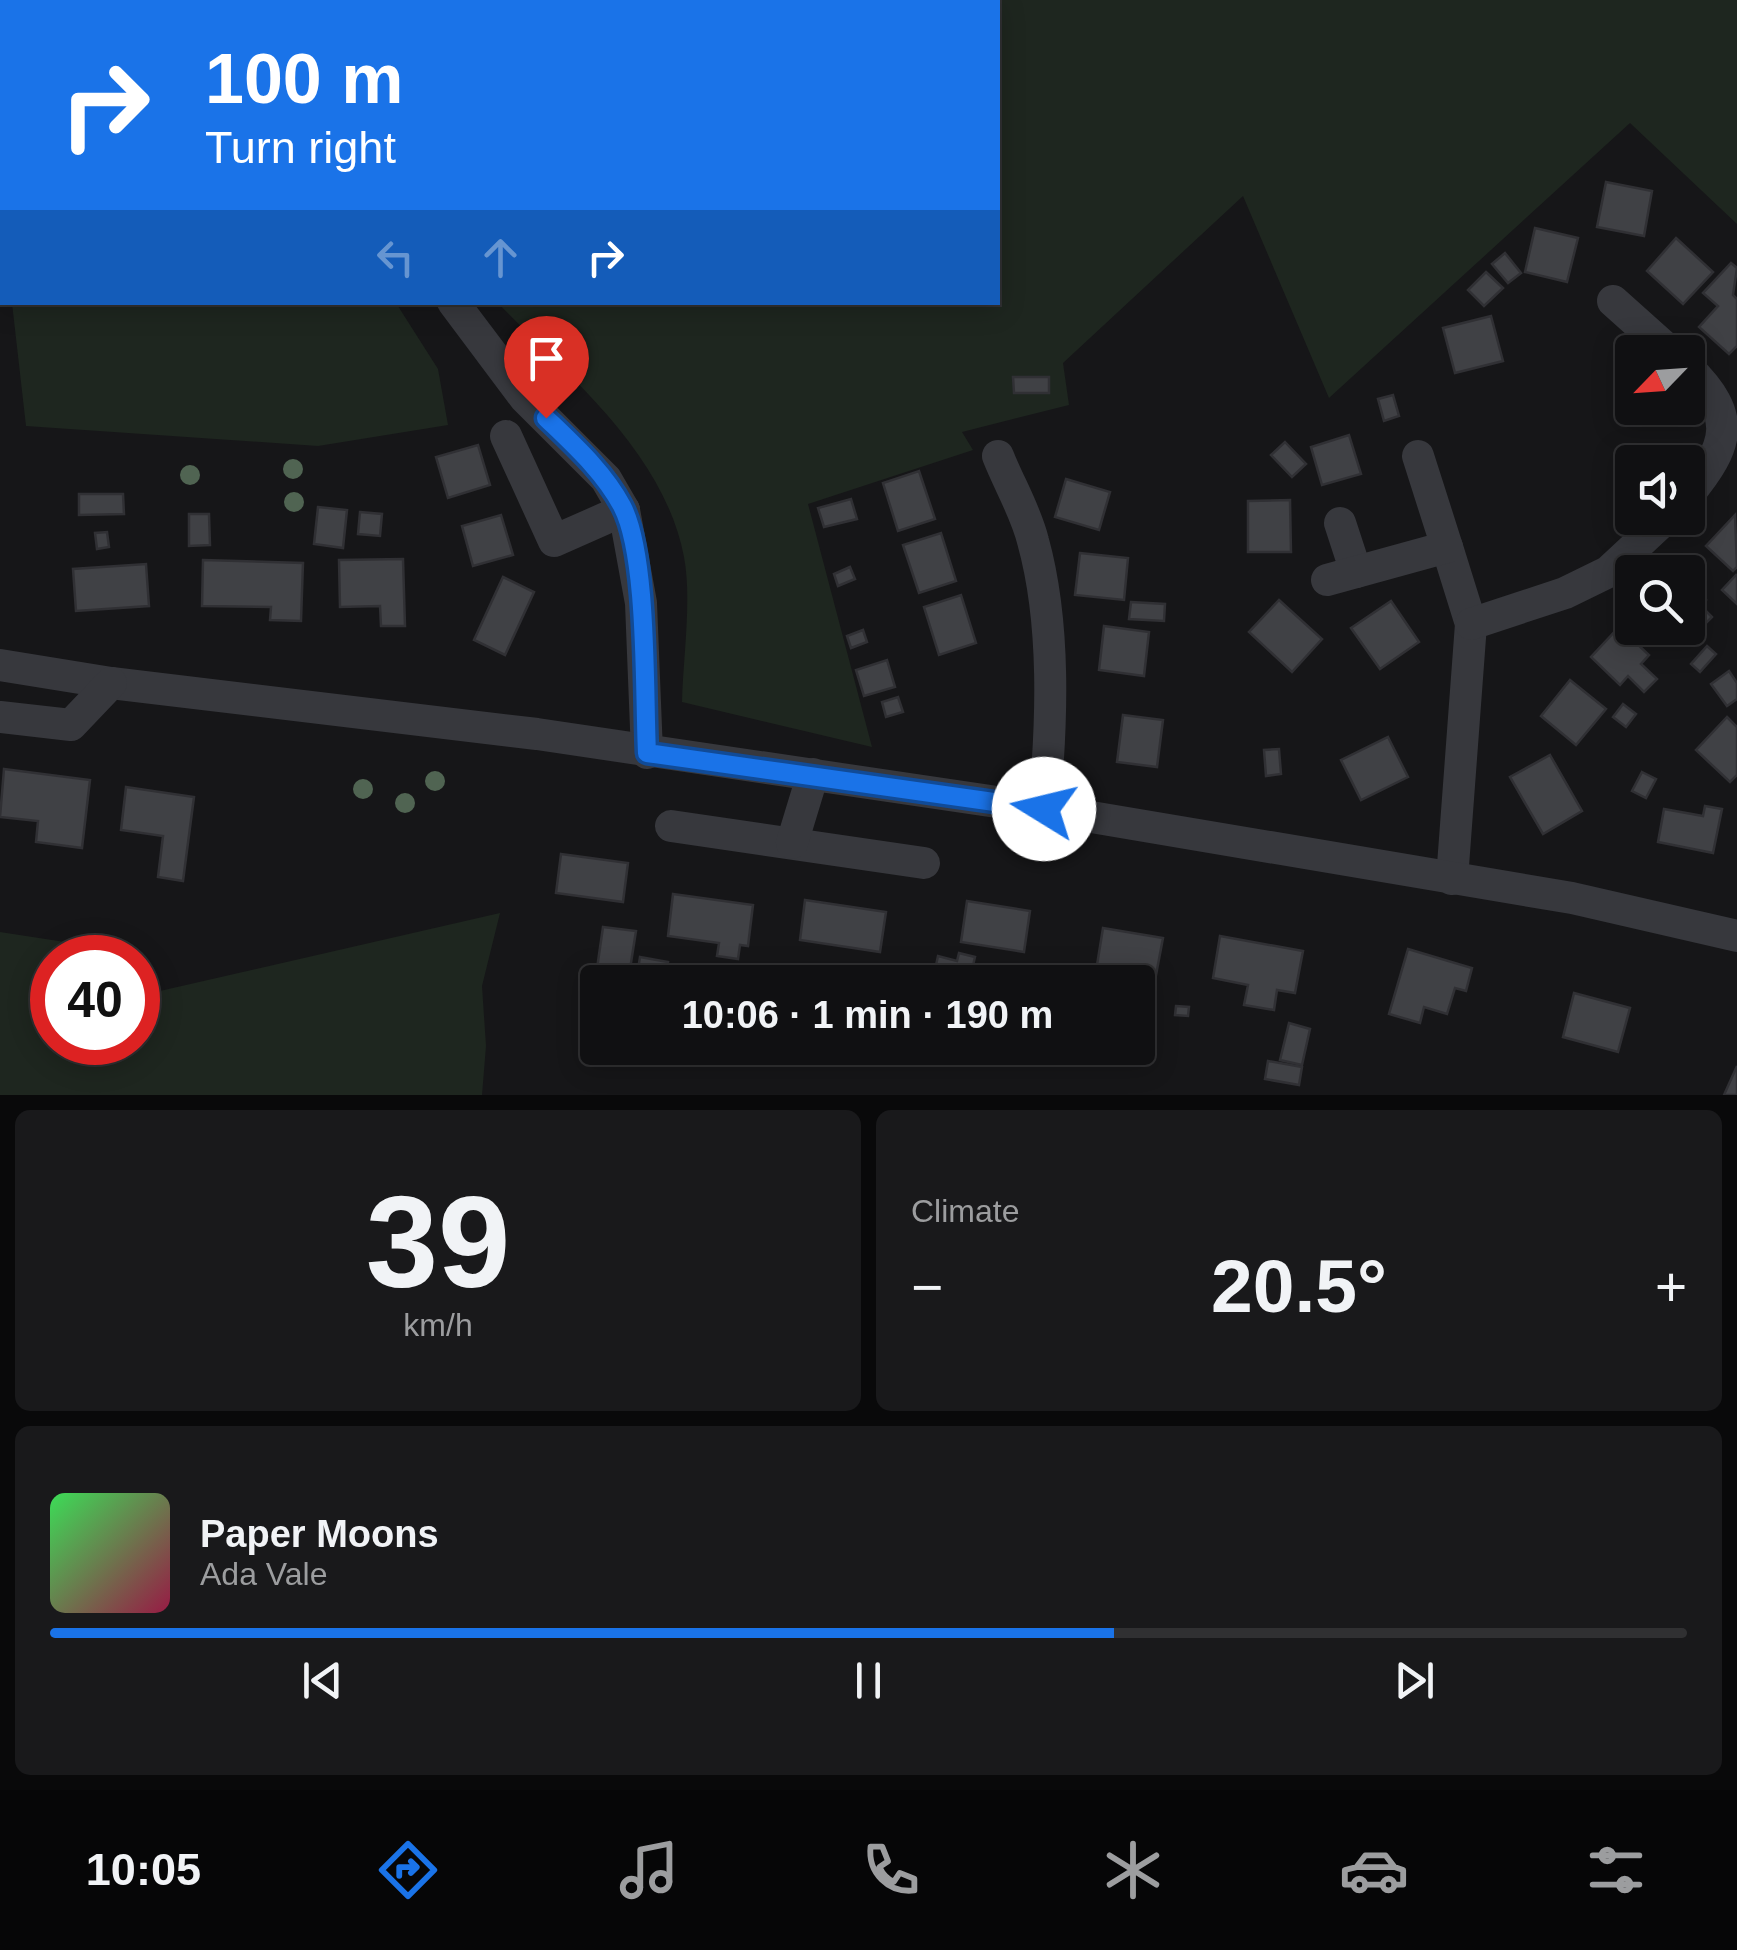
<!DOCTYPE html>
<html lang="en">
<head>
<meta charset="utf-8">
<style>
	:root { --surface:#101012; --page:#19191b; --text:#f1f3f6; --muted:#9c9d9f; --line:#303032; --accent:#1a73e8 }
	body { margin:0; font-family:Arial,sans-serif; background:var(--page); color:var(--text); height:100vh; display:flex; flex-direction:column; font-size:38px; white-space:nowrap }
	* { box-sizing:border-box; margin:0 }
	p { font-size:32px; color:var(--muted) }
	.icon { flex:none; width:55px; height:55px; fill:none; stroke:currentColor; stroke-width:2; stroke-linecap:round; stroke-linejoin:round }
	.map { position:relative; height:1095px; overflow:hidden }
	.drawer { display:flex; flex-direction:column; gap:15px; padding:15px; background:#09090a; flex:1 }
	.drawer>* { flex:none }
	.hud { position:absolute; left:0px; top:0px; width:1000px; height:305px; box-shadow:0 5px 25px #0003,0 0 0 2px var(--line); background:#1a73e8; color:#fff; overflow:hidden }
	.needle { width:65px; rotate:245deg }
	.fabs { position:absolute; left:1615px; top:335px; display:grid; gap:20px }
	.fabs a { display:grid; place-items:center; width:90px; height:90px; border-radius:10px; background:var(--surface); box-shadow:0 5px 25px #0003,0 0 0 2px var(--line); font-size:50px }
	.speed { position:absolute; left:30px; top:935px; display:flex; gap:20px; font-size:50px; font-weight:700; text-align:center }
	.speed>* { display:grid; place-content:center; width:130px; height:130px; border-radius:50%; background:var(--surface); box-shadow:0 5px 25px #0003,0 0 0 2px var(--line); line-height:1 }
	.speed .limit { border:15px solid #d22; background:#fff; color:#111 }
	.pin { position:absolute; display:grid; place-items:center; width:85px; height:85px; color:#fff; margin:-102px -42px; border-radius:50% 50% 50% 0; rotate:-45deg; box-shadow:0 0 10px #0007 }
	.pin .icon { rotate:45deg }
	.me { position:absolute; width:110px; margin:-55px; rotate:279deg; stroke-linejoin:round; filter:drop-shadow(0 0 8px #0008) }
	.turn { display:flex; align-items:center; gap:35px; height:210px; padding:0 40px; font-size:45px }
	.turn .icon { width:130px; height:130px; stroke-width:2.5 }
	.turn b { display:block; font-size:70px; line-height:85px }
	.lanes { display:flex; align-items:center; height:95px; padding:0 40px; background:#0003; justify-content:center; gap:50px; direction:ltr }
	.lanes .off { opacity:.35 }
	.big { font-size:75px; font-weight:600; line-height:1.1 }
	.drawer .card { flex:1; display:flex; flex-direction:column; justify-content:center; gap:15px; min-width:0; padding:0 35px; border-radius:15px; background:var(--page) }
	.drawer .dial { align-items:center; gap:0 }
	.dial b { font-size:130px; line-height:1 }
	.song { display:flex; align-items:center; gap:30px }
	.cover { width:120px; height:120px; border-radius:15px; background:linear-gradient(135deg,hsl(130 70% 55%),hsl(340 70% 35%)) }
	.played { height:10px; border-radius:5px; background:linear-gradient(90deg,var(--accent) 65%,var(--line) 65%) }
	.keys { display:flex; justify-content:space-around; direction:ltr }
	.heat { display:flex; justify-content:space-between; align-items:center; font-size:55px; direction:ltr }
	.drawer .tiles { flex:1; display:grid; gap:15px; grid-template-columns:1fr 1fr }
	.card:last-child { grid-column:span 2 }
	.trip { position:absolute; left:580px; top:965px; width:575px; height:100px; border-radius:10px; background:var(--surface); box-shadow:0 5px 25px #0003,0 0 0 2px var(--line); font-weight:600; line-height:100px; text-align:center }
	.menu { display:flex; height:160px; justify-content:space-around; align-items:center; background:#060607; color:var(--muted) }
	.menu .icon { width:70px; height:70px }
	.menu .selected { color:var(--accent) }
	.menu b { font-size:45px; color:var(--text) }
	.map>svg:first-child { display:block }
	.green { fill:#1e261f }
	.building { fill:#404145; stroke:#303034; stroke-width:2.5 }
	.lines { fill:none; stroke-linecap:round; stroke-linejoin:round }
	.minor { stroke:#37383d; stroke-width:32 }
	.tree { fill:#506452 }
	.route-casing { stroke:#114b97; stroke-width:25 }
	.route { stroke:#1a73e8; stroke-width:18 }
</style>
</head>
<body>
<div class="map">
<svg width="1737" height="1095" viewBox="0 0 1737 1095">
	<rect width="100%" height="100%" fill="#161618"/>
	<!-- green -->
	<g class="green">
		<path d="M0 0H310V2H2V215Z"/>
		<path d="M385 0H1737V224L1630 123 1329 398 1243 196 1063 363 1069 405 962 432 973 450 808 504 872 747 682 702C683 659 692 599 684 557 664 452 568 376 498 303L998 302V2Z"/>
		<path d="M12 303H396L438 369 448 425 318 446 26 426Z"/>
		<path d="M500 913 482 986 486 1046 482 1095H0V932L78 944 77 957 52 958V1042H138V996Z"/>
	</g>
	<!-- building -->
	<g class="building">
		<path d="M1606 182 1652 191 1644 236 1597 227Z"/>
		<path d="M1535 228 1578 238 1567 282 1525 272Z"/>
		<path d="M1676 238 1713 272 1683 304 1647 271Z"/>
		<path d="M1505 253 1521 273 1508 283 1492 264Z"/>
		<path d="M1731 263 1737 268 1733 295 1737 299V346L1729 354 1699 327 1718 306 1703 293Z"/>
		<path d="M1486 272 1503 288 1484 306 1468 290Z"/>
		<path d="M1491 316 1503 361 1455 373 1443 328Z"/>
		<path d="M1013 377H1049V393H1014Z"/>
		<path d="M1393 395 1399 416 1384 421 1378 399Z"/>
		<path d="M1349 435 1361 474 1322 485 1311 447Z"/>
		<path d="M1285 442 1306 464 1292 477 1271 455Z"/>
		<path d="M478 445 490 485 448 498 436 457Z"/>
		<path d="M919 471 935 519 898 531 883 483Z"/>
		<path d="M1066 479 1110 492 1099 530 1055 517Z"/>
		<path d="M79 494H123L124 514 79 515Z"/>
		<path d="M851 499 857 519 824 527 818 508Z"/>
		<path d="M1290 500 1291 552H1248V501Z"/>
		<path d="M318 507 347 510 343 548 314 544Z"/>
		<path d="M360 512 382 514 380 536 358 534Z"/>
		<path d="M189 514H209L210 545 189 546Z"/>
		<path d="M501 515 513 555 473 566 462 526Z"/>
		<path d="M1735 515 1737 567 1733 571 1706 546Z"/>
		<path d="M107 532 109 547 97 549 95 533Z"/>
		<path d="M941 533 956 581 919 593 903 545Z"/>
		<path d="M1080 553 1128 558 1124 600 1075 595Z"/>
		<path d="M403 559 405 626H381L380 606 340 607 339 560Z"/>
		<path d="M203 560 303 563 301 621 270 620 271 607 202 606Z"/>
		<path d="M146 564 149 606 76 611 73 569Z"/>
		<path d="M850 567 855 579 838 586 834 574Z"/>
		<path d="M1736 575 1737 576V604L1722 590Z"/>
		<path d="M503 577 534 592 505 655 474 640Z"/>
		<path d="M1688 581 1706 600 1700 605 1712 617 1700 629 1688 616Z"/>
		<path d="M961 595 976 643 939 655 924 607Z"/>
		<path d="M1279 600 1322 639 1292 672 1249 632Z"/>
		<path d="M1391 601 1419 642 1380 669 1351 628Z"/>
		<path d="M1131 602 1165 604 1164 621 1129 619Z"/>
		<path d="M1104 626 1149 632 1144 676 1099 670Z"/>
		<path d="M1619 627 1649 655 1641 664 1657 679 1644 692 1628 676 1620 685 1591 657Z"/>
		<path d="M863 630 867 642 851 648 847 636Z"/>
		<path d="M1707 646 1716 654 1700 672 1691 664Z"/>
		<path d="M887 660 895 687 864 696 856 670Z"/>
		<path d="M1729 671 1737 683V699L1727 706 1711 684Z"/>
		<path d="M1570 680 1606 709 1576 745 1541 716Z"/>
		<path d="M898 697 903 712 886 717 882 702Z"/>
		<path d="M1623 704 1636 714 1626 727 1613 717Z"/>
		<path d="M1123 715 1163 720 1157 767 1117 762Z"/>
		<path d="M1727 717 1737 727V775L1730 782 1696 750Z"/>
		<path d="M1388 737 1408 777 1361 800 1341 760Z"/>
		<path d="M1279 749 1281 774 1266 776 1264 750Z"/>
		<path d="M1550 755 1582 811 1543 834 1510 777Z"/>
		<path d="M4 769 90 780 82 848 36 842 38 821 0 817Z"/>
		<path d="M1642 772 1656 779 1646 798 1632 791Z"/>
		<path d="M126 787 194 797 183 881 158 877 163 836 121 830Z"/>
		<path d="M1705 806 1722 809 1713 853 1658 842 1664 809 1703 816Z"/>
		<path d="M561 854 628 863 623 902 556 893Z"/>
		<path d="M673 894 753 905 748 946 740 945 738 959 717 956 719 943 668 936Z"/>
		<path d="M805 900 886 912 880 952 800 940Z"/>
		<path d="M967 901 1030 911 1024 952 961 942Z"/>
		<path d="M603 927 636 931 628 982H598V990L594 989Z"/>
		<path d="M1103 928 1163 938 1153 991 1131 982 1133 971 1097 965Z"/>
		<path d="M1220 936 1303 951 1295 993 1277 990 1274 1010 1244 1005 1248 985 1213 978Z"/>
		<path d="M1408 949 1472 968 1466 991 1455 988 1447 1014 1424 1007 1420 1023 1389 1014Z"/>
		<path d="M959 953 975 957 971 974 956 970 952 982 933 979 938 956 957 961Z"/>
		<path d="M640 957 668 962 664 982H636Z"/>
		<path d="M1574 993 1630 1008 1618 1052 1563 1037Z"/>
		<path d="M1176 1006 1189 1007 1188 1016 1175 1015Z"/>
		<path d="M1289 1023 1310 1029 1302 1065 1280 1060Z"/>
		<path d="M1268 1061 1302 1067 1299 1085 1265 1079Z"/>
		<path d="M1737 1066V1095H1724Z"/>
	</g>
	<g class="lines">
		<!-- minor -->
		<g class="minor">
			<path d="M344 0V2"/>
			<path d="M1613 301 1670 352"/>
			<path d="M453 302 525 398 606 479 624 510 641 603 647 753"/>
			<path d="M1688 368C1737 416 1730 444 1688 495"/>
			<path d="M1630 382 1632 379"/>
			<path d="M506 436 554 541 624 510"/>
			<path d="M998 456C1009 484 1026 512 1033 541 1056 624 1052 724 1044 809"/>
			<path d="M1340 523 1356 572"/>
			<path d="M1447 547 1471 624 1452 879"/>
			<path d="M1327 580 1447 547 1418 456"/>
			<path d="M1471 624 1565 593 1608 572 1666 518"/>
			<path d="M0 665 111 683 537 734 1044 809 1572 898 1737 936"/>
			<path d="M0 717 71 725 111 683"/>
			<path d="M671 826 924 863"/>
			<path d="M792 843 813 774"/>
		</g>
	</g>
	<!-- trees -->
	<g class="tree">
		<circle cx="293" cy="469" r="10"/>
		<circle cx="190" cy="475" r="10"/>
		<circle cx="294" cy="502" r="10"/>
		<circle cx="435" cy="781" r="10"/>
		<circle cx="363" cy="789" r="10"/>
		<circle cx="405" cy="803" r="10"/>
	</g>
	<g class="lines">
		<defs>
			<path id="route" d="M546 418C574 445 604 472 622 506 648 555 644 693 647 753L1044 809"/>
		</defs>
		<!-- route casing -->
		<use href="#route" class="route-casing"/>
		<!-- route -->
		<use href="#route" class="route"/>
	</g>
</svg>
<div class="fabs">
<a><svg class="needle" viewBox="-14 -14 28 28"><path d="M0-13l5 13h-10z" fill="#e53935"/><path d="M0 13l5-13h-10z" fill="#9c9d9f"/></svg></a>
<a><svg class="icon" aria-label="sound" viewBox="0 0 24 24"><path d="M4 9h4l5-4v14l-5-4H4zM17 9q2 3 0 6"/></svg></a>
<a><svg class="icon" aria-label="search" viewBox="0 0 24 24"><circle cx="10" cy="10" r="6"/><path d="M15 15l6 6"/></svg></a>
</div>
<div class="speed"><div class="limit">40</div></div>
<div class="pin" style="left:546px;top:418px;background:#d93025"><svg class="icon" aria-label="arrive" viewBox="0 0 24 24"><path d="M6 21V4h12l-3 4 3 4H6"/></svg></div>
<svg class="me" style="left:1044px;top:809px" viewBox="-20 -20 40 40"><circle r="19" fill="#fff"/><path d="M0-13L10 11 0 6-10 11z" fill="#1a73e8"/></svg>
<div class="trip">10:06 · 1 min · 190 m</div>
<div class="hud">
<div class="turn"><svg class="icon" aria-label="right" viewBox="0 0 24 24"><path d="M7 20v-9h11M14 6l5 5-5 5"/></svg><div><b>100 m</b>Turn right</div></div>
<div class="lanes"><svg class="icon off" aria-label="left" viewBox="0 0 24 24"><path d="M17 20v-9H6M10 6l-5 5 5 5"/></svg><svg class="icon off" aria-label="ahead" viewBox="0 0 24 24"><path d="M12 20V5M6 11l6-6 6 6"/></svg><svg class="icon" aria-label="right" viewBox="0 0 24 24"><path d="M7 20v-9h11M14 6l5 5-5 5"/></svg></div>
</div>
</div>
<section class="drawer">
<div class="tiles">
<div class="card dial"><b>39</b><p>km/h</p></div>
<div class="card"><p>Climate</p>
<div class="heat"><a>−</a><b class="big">20.5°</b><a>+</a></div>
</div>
<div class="card">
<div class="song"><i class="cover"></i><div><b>Paper Moons</b><p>Ada Vale</p></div></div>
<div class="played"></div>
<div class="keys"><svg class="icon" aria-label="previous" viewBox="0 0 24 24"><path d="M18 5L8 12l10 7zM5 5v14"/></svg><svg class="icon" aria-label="pause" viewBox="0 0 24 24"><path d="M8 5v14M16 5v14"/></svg><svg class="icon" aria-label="next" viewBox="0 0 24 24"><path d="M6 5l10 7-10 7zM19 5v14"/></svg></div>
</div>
</div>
</section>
<nav class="menu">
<b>10:05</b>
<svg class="icon selected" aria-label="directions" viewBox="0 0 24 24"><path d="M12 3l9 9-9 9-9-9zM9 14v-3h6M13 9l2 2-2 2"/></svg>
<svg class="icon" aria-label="music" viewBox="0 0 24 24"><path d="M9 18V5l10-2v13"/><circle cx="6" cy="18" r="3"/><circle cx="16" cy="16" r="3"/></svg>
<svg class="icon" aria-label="phone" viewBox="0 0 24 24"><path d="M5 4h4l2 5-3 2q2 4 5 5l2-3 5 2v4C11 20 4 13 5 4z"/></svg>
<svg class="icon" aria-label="climate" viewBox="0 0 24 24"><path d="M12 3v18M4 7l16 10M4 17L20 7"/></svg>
<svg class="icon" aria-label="car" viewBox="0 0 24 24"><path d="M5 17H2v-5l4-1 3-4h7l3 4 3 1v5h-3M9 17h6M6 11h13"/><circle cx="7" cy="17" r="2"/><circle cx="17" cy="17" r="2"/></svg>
<svg class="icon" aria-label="filters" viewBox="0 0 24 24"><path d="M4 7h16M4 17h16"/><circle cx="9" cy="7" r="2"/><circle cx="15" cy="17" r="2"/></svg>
</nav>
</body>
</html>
